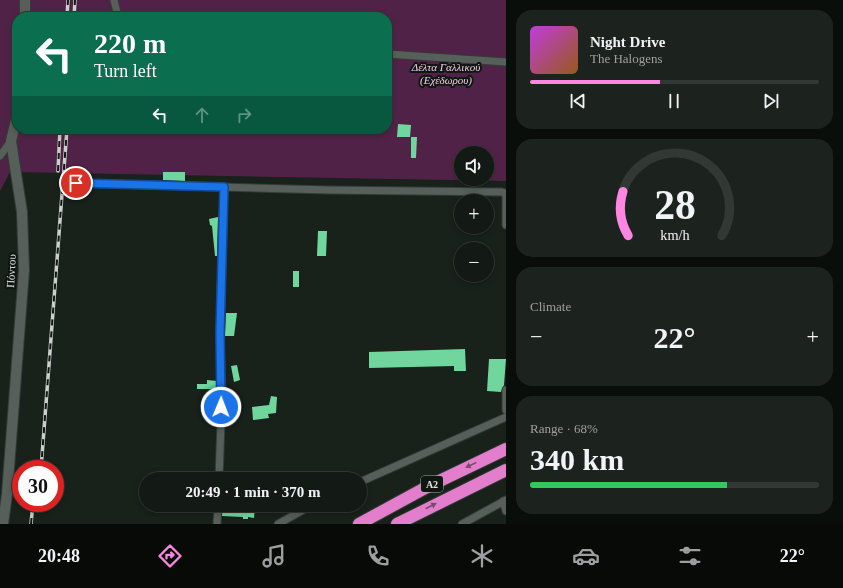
<!DOCTYPE html>
<html lang="en">
<head>
<meta charset="utf-8">
<style>
	:root { --surface:#131914; --page:#1c221d; --text:#f1f3f6; --muted:#9da0a0; --line:#323834; --accent:#fd86e2 }
	body { margin:0; font-family:Georgia,serif; background:var(--page); color:var(--text); height:100vh; display:flex; flex-direction:column; font-size:15px; white-space:nowrap }
	* { box-sizing:border-box; margin:0 }
	p { font-size:13px; color:var(--muted) }
	.icon { flex:none; width:22px; height:22px; fill:none; stroke:currentColor; stroke-width:2; stroke-linecap:round; stroke-linejoin:round }
	.map { position:relative; flex:1; overflow:hidden }
	.details { display:flex; flex-direction:column; gap:10px; padding:10px; background:#0a0e0b; width:337px }
	.details>* { flex:none }
	.top-card { position:absolute; left:12px; top:12px; width:380px; height:122px; border-radius:16px; box-shadow:0 2px 6px #0003,0 0 0 1px var(--line); background:#0b6e4f; color:#fff; overflow:hidden }
	.tools { position:absolute; left:454px; top:146px; display:grid; gap:8px }
	.tools a { display:grid; place-items:center; width:40px; height:40px; border-radius:50%; background:var(--surface); box-shadow:0 2px 6px #0003,0 0 0 1px var(--line); font-size:20px }
	.speed { position:absolute; left:12px; top:460px; display:flex; gap:8px; font-size:20px; font-weight:700; text-align:center }
	.speed>* { display:grid; place-content:center; width:52px; height:52px; border-radius:50%; background:var(--surface); box-shadow:0 2px 6px #0003,0 0 0 1px var(--line); line-height:1 }
	.speed .limit { border:6px solid #d22; background:#fff; color:#111 }
	.pin { position:absolute; display:grid; place-items:center; width:34px; height:34px; color:#fff; margin:-17px; border:2px solid #fff; border-radius:50%; box-shadow:0 1px 4px #0007 }
	.me { position:absolute; width:44px; margin:-22px; rotate:1deg; stroke-linejoin:round; filter:drop-shadow(0 0 3px #0008) }
	.turn { display:flex; align-items:center; gap:14px; height:84px; padding:0 16px; font-size:18px }
	.turn .icon { width:52px; height:52px; stroke-width:2.5 }
	.turn b { display:block; font-size:28px; line-height:34px }
	.lanes { display:flex; align-items:center; height:38px; padding:0 16px; background:#0003; justify-content:center; gap:20px; direction:ltr }
	.lanes .off { opacity:.35 }
	.big { font-size:30px; font-weight:800; line-height:1.1 }
	.details .tile { flex:1; display:flex; flex-direction:column; justify-content:center; gap:6px; min-width:0; padding:0 14px; border-radius:16px; background:var(--page) }
	.details .dial { align-items:center; gap:0 }
	.dial svg { height:104px; overflow:visible; fill:none; stroke:var(--line); stroke-width:7; stroke-linecap:round; text-anchor:middle }
	.dial text { fill:var(--text); stroke:none }
	.song { display:flex; align-items:center; gap:12px }
	.cover { width:48px; height:48px; border-radius:6px; background:linear-gradient(135deg,hsl(290 70% 55%),hsl(30 70% 35%)) }
	.played { height:4px; border-radius:2px; background:linear-gradient(90deg,var(--accent) 45%,var(--line) 45%) }
	.keys { display:flex; justify-content:space-around; direction:ltr }
	.heat { display:flex; justify-content:space-between; align-items:center; font-size:22px; direction:ltr }
	.charge { height:6px; border-radius:3px; background:linear-gradient(90deg,#34c759 68%,var(--line) 0) }
	.trip { position:absolute; left:139px; top:472px; width:228px; height:40px; border-radius:20px; background:var(--surface); box-shadow:0 2px 6px #0003,0 0 0 1px var(--line); font-weight:800; line-height:40px; text-align:center }
	.tab-bar { display:flex; height:64px; justify-content:space-around; align-items:center; background:#080a08; color:var(--muted) }
	.tab-bar .icon { width:28px; height:28px }
	.tab-bar .current { color:var(--accent) }
	.tab-bar b { font-size:18px; color:var(--text) }
	main { display:flex; flex:1; min-height:0 }
	.map>svg:first-child { display:block }
	.green { fill:#512247; fill-rule:evenodd }
	.building { fill:#71d69d }
	.lines { fill:none; stroke-linecap:round; stroke-linejoin:round }
	.street-casing { stroke:#353b37; stroke-width:9 }
	.secondary-casing { stroke:#353b37; stroke-width:12 }
	.highway-casing { stroke:#353b37; stroke-width:14 }
	.street { stroke:#565f59; stroke-width:7 }
	.secondary { stroke:#565f59; stroke-width:10 }
	.highway { stroke:#e27ecb; stroke-width:12 }
	.rail-casing { stroke:#cbd0cd; stroke-width:3.5 }
	.rail { stroke:#101712; stroke-width:2; stroke-dasharray:6; stroke-linecap:butt }
	.oneway { fill:#794a6e }
	.route-casing { stroke:#114b97; stroke-width:10 }
	.route { stroke:#1a73e8; stroke-width:7 }
	.labels { text-anchor:middle; dominant-baseline:central; stroke-width:4; stroke-linejoin:round; paint-order:stroke }
	.shield { fill:#101712; stroke:#a3a9a5; stroke-width:1 }
	.shield-label { font-size:10px; font-weight:bold; fill:#e2e7e4 }
	.park-label { font-size:11px; font-style:italic; fill:#f6ccea; stroke:#101712 }
	.street-label { font-size:11px; fill:#e2e7e4; stroke:#101712 }
</style>
</head>
<body>
<main>
<div class="map">
<svg width="506" height="524" viewBox="0 0 506 524">
	<rect width="100%" height="100%" fill="#19211b"/>
	<!-- green -->
	<path class="green" d="M0 0H506V181L10 172 0 191ZM17 17H387V129H17ZM461 153H487V179H461Z"/>
	<!-- building -->
	<g class="building">
		<path d="M398 124 411 125 410 137H397Z"/>
		<path d="M411 137H417L416 158H411Z"/>
		<path d="M163 172H185V181L163 180Z"/>
		<path d="M218 217 217 256H215L212 226 210 225 209 219Z"/>
		<path d="M318 231H327L326 256H317Z"/>
		<rect x="293" y="271" width="6" height="16"/>
		<path d="M226 313H237L234 336H225Z"/>
		<path d="M465 349 466 371H454V366L369 368V352Z"/>
		<path d="M489 359H506L504 385 501 392 487 391Z"/>
		<path d="M237 365 240 380 234 382 231 366Z"/>
		<path d="M207 380 217 381V389H197V384H207Z"/>
		<path d="M271 396 277 397 276 413 268 414 269 418 253 420 252 407 269 405Z"/>
		<path d="M223 505H244V508H255L254 518 248 517V519H243V517L222 516Z"/>
	</g>
	<g class="lines">
		<defs>
			<g id="street">
				<path d="M114 0 118 17"/>
				<path d="M387 54 506 62"/>
				<path d="M0 156 11 141"/>
				<path d="M76 183 329 190 502 192 505 193 506 197V225"/>
				<path d="M506 390V410"/>
				<path d="M219 479 222 393 220 333 224 187"/>
				<path d="M360 482 506 417"/>
				<path d="M503 501 506 511"/>
				<path d="M217 524 218 505"/>
				<path d="M278 524 312 505"/>
				<path d="M462 524 506 500"/>
			</g>
			<g id="secondary">
				<path d="M25 0V17"/>
				<path d="M3 524 7 494 24 270 22 212 11 141 17 116"/>
			</g>
			<g id="highway">
				<path d="M359 524 427 487 506 449"/>
				<path d="M397 524 506 470"/>
			</g>
		</defs>
		<!-- street casing -->
		<use href="#street" class="street-casing"/>
		<!-- secondary casing -->
		<use href="#secondary" class="secondary-casing"/>
		<!-- highway casing -->
		<use href="#highway" class="highway-casing"/>
		<!-- street -->
		<use href="#street" class="street"/>
		<!-- secondary -->
		<use href="#secondary" class="secondary"/>
		<!-- highway -->
		<use href="#highway" class="highway"/>
		<defs>
			<g id="rail">
				<path d="M67 17 68 0"/>
				<path d="M74 17 75 0"/>
				<path d="M58 171 60 129"/>
				<path d="M41 469 67 129"/>
				<path d="M31 524 33 503"/>
			</g>
		</defs>
		<!-- rail casing -->
		<use href="#rail" class="rail-casing"/>
		<!-- rail -->
		<use href="#rail" class="rail"/>
	</g>
	<!-- one-way arrows -->
	<defs><path id="oneway-solid" d="M-6-.8H1V-3.2L6.5 0L1 3.2V.8H-6Z"/></defs>
	<g class="oneway">
		<use href="#oneway-solid" transform="translate(471 465) rotate(154)"/>
		<use href="#oneway-solid" transform="translate(431 506) rotate(-27)"/>
	</g>
	<g class="lines">
		<defs>
			<path id="route" d="M76 183 224 187 220 333 221 407"/>
		</defs>
		<!-- route casing -->
		<use href="#route" class="route-casing"/>
		<!-- route -->
		<use href="#route" class="route"/>
	</g>
	<g class="labels">
		<!-- shield labels -->
		<rect class="shield" x="421" y="476" width="22" height="16" rx="3"/>
		<g class="shield-label">
			<text x="432" y="484">Α2</text>
		</g>
		<!-- park labels -->
		<g class="park-label">
			<text x="446" y="67">Δέλτα Γαλλικού<tspan x="446" dy="13">(Εχέδωρου)</tspan></text>
		</g>
		<!-- street labels -->
		<g class="street-label">
			<text transform="translate(11 271) rotate(-87)">Πόντου</text>
		</g>
	</g>
</svg>
<div class="tools">
<a><svg class="icon" aria-label="sound" viewBox="0 0 24 24"><path d="M4 9h4l5-4v14l-5-4H4zM17 9q2 3 0 6"/></svg></a>
<a>+</a>
<a>−</a>
</div>
<div class="speed"><div class="limit">30</div></div>
<div class="pin" style="left:76px;top:183px;background:#d93025"><svg class="icon" aria-label="arrive" viewBox="0 0 24 24"><path d="M6 21V4h12l-3 4 3 4H6"/></svg></div>
<svg class="me" style="left:221px;top:407px" viewBox="-20 -20 40 40"><circle r="17" fill="#1a73e8" stroke="#fff" stroke-width="3"/><path d="M0-11L8 9 0 5-8 9z" fill="#fff"/></svg>
<div class="trip">20:49 · 1 min · 370 m</div>
<div class="top-card">
<div class="turn"><svg class="icon" aria-label="left" viewBox="0 0 24 24"><path d="M17 20v-9H6M10 6l-5 5 5 5"/></svg><div><b>220 m</b>Turn left</div></div>
<div class="lanes"><svg class="icon" aria-label="left" viewBox="0 0 24 24"><path d="M17 20v-9H6M10 6l-5 5 5 5"/></svg><svg class="icon off" aria-label="ahead" viewBox="0 0 24 24"><path d="M12 20V5M6 11l6-6 6 6"/></svg><svg class="icon off" aria-label="right" viewBox="0 0 24 24"><path d="M7 20v-9h11M14 6l5 5-5 5"/></svg></div>
</div>
</div>
<section class="details">
<div class="tile">
<div class="song"><i class="cover"></i><div><b>Night Drive</b><p>The Halogens</p></div></div>
<div class="played"></div>
<div class="keys"><svg class="icon" aria-label="previous" viewBox="0 0 24 24"><path d="M18 5L8 12l10 7zM5 5v14"/></svg><svg class="icon" aria-label="pause" viewBox="0 0 24 24"><path d="M8 5v14M16 5v14"/></svg><svg class="icon" aria-label="next" viewBox="0 0 24 24"><path d="M6 5l10 7-10 7zM19 5v14"/></svg></div>
</div>
<div class="tile dial"><svg viewBox="0 0 100 80">
<path d="M14 69A42 42 0 1 1 86 69"/>
<path d="M14 69A42 42 0 0 1 10 35" stroke="#fd86e2"/>
<text x="50" y="56" font-size="32" font-weight="700">28</text>
<text x="50" y="72" font-size="11">km/h</text>
</svg></div>
<div class="tile"><p>Climate</p>
<div class="heat"><a>−</a><b class="big">22°</b><a>+</a></div>
</div>
<div class="tile"><p>Range · 68%</p><b class="big">340 km</b><div class="charge"></div></div>
</section>
</main>
<nav class="tab-bar">
<b>20:48</b>
<svg class="icon current" aria-label="directions" viewBox="0 0 24 24"><path d="M12 3l9 9-9 9-9-9zM9 14v-3h6M13 9l2 2-2 2"/></svg>
<svg class="icon" aria-label="music" viewBox="0 0 24 24"><path d="M9 18V5l10-2v13"/><circle cx="6" cy="18" r="3"/><circle cx="16" cy="16" r="3"/></svg>
<svg class="icon" aria-label="phone" viewBox="0 0 24 24"><path d="M5 4h4l2 5-3 2q2 4 5 5l2-3 5 2v4C11 20 4 13 5 4z"/></svg>
<svg class="icon" aria-label="climate" viewBox="0 0 24 24"><path d="M12 3v18M4 7l16 10M4 17L20 7"/></svg>
<svg class="icon" aria-label="car" viewBox="0 0 24 24"><path d="M5 17H2v-5l4-1 3-4h7l3 4 3 1v5h-3M9 17h6M6 11h13"/><circle cx="7" cy="17" r="2"/><circle cx="17" cy="17" r="2"/></svg>
<svg class="icon" aria-label="filters" viewBox="0 0 24 24"><path d="M4 7h16M4 17h16"/><circle cx="9" cy="7" r="2"/><circle cx="15" cy="17" r="2"/></svg>
<b>22°</b>
</nav>
</body>
</html>
